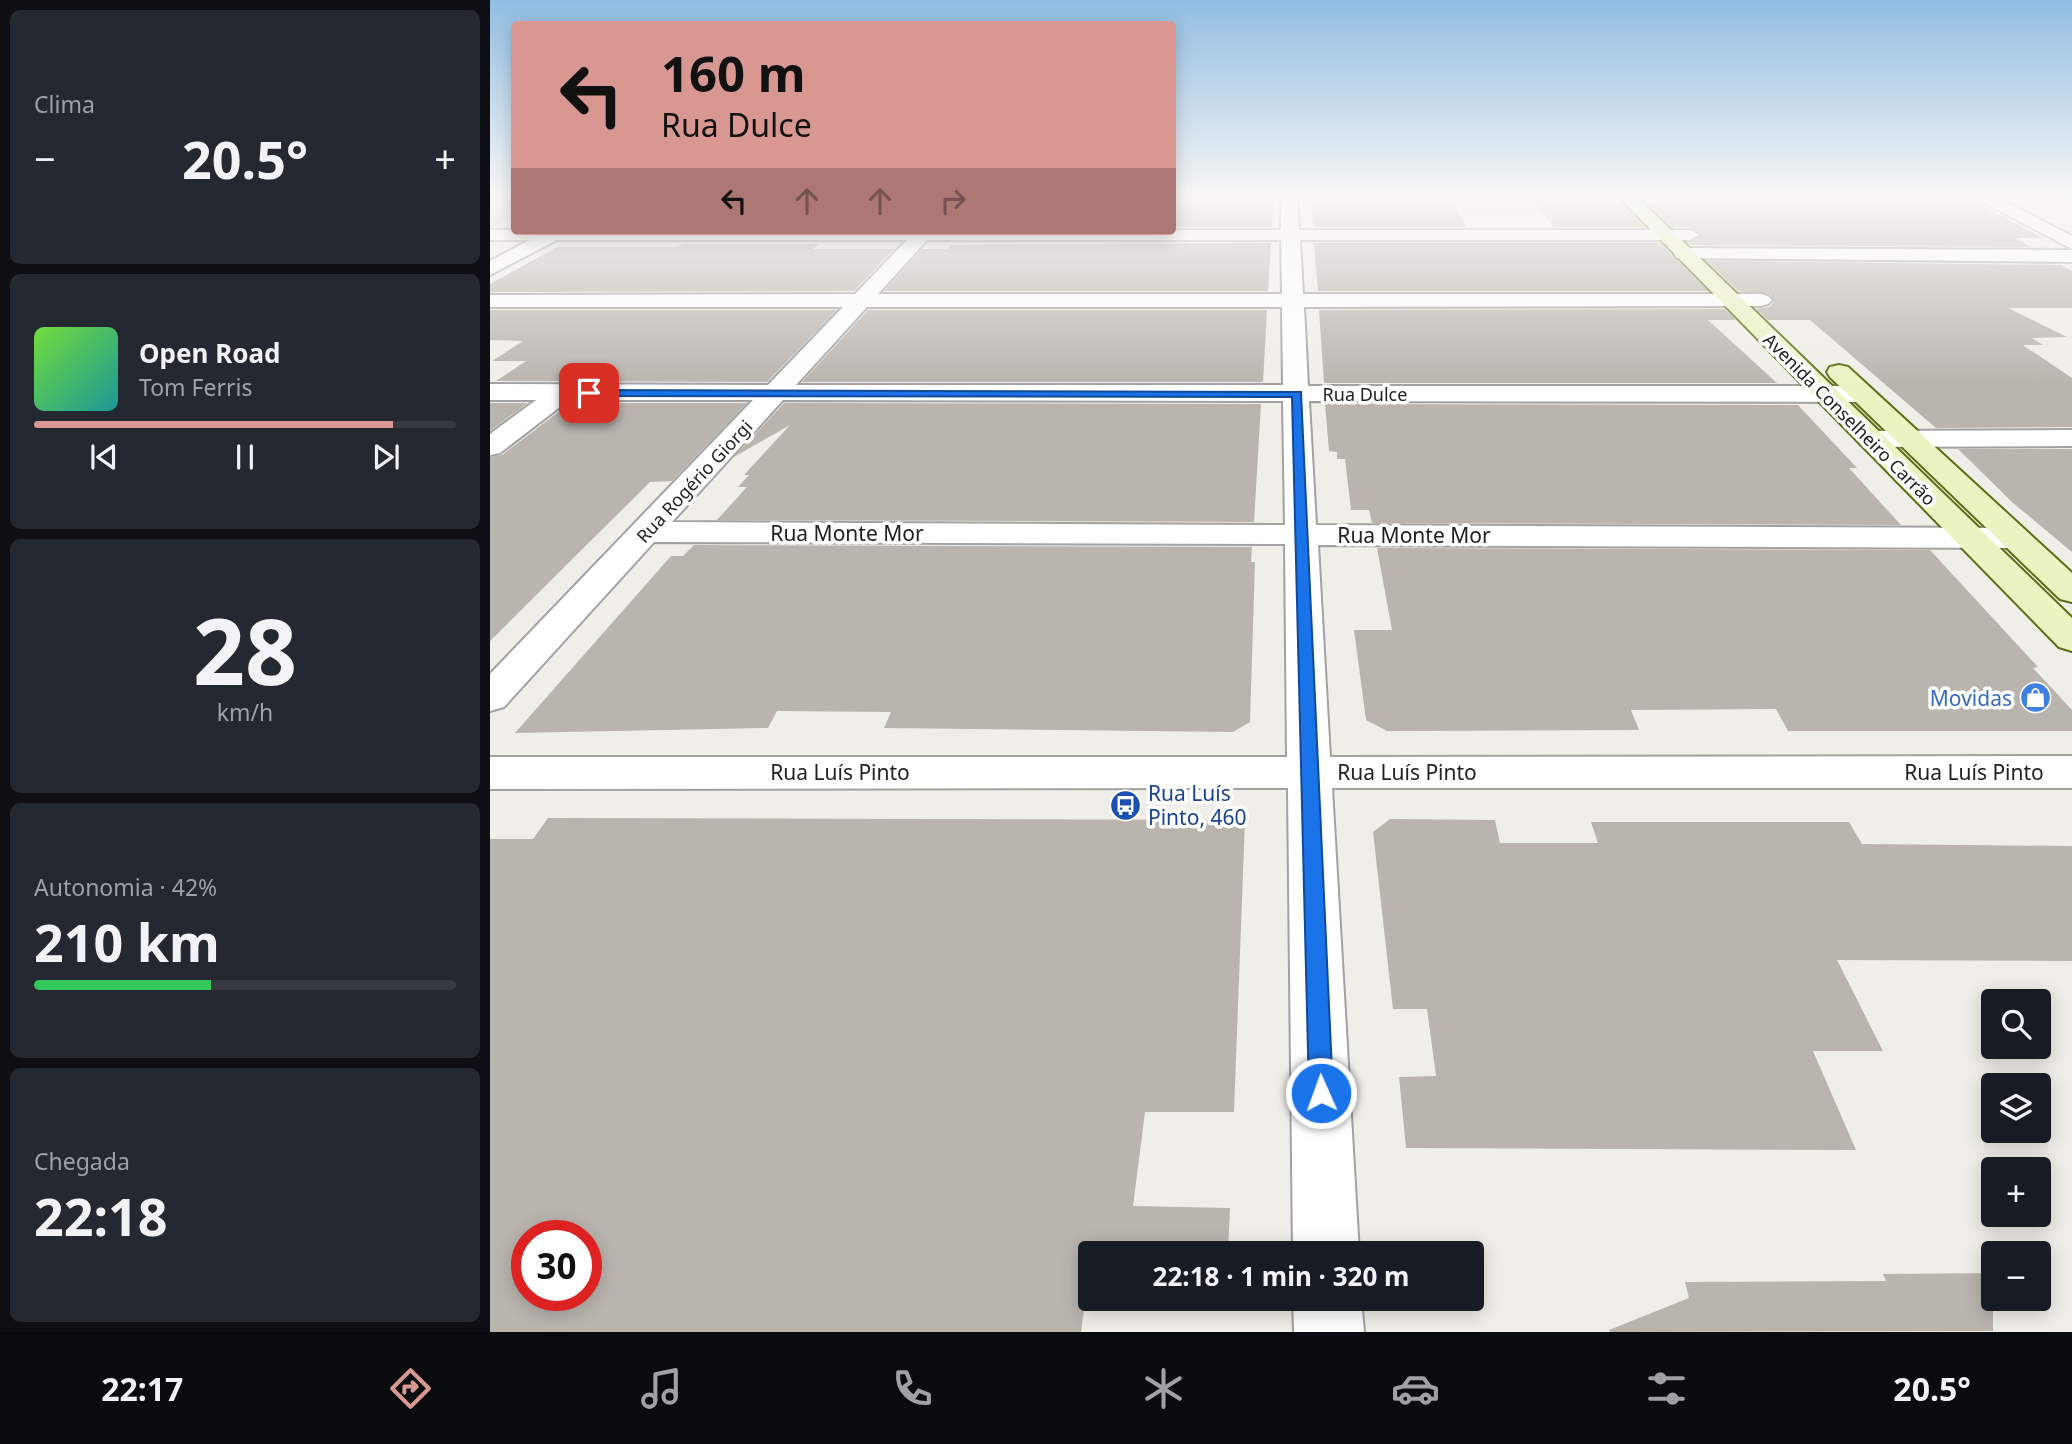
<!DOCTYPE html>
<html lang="pt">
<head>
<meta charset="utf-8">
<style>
	:root { --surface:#171b24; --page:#242831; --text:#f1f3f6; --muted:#9ea1a6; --line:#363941; --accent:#d99791 }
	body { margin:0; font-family:"Noto Sans",sans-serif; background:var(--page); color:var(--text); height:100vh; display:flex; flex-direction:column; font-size:26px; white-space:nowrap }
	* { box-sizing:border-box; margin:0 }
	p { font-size:23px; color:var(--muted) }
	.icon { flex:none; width:38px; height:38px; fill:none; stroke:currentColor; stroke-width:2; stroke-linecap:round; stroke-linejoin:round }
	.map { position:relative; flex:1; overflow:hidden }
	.side { display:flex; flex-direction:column; gap:10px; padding:10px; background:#0d0f14; width:490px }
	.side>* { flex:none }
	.top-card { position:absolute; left:21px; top:21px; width:665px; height:214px; border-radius:7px; box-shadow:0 4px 18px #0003; background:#d99791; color:#111; overflow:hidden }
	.fabs { position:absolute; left:1491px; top:989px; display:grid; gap:14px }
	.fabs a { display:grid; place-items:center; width:70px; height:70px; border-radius:7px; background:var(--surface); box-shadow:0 4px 18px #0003; font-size:35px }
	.speed { position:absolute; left:21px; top:1220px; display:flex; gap:14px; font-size:35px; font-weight:700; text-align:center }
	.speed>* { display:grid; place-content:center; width:91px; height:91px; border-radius:50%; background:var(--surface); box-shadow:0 4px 18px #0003; line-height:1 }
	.speed .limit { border:10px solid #d22; background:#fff; color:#111 }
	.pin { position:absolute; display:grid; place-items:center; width:60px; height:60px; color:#fff; margin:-30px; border-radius:14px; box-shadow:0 4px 10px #0006 }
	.me { position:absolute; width:77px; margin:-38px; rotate:358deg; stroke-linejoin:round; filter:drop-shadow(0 0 5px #0008) }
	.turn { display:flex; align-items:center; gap:24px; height:147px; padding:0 35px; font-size:32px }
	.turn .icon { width:91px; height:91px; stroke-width:2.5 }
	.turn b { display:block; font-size:49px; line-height:60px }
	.lanes { display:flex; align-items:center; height:66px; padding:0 35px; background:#0003; justify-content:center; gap:35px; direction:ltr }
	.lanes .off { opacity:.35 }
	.big { font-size:52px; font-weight:700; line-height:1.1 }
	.side .widget { flex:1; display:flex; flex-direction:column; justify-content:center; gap:10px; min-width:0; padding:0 24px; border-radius:10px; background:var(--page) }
	.side .dial { align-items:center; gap:0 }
	.dial b { font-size:91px; line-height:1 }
	.song { display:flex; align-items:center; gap:21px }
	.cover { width:84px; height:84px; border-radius:10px; background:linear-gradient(135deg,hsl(100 70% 55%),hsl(180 70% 35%)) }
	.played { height:7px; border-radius:4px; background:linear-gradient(90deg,var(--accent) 85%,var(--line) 85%) }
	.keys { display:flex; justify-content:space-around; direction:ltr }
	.heat { display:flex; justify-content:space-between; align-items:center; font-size:38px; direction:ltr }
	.charge { height:10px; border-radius:5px; background:linear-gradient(90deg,#34c759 42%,var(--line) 0) }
	.trip { position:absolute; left:588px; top:1241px; width:406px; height:70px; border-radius:7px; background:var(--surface); box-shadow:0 4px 18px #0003; font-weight:700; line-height:70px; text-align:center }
	.dock { display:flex; height:112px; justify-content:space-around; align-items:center; background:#090b0e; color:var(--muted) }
	.dock .icon { width:49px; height:49px }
	.dock .selected { color:var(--accent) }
	.dock b { font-size:32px; color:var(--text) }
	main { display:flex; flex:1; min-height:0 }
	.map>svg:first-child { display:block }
	.religious { fill:#cfcfcf }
	.military { fill:#ece0d9 }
	.building { fill:#b9b4ae; fill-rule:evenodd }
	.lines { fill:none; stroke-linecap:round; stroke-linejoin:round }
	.street-casing { stroke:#a2a2a2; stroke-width:4 }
	.secondary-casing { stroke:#5b6e11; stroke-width:4 }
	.street { fill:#fff; fill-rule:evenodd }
	.secondary { fill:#ecf3c3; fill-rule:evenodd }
	.route { fill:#1a73e8; stroke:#114b97; stroke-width:2 }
	.labels { text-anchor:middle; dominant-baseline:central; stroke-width:7; stroke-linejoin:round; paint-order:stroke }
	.far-street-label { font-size:18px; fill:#212121; stroke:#fff }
	.street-label { font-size:21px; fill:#212121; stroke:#fff }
	.shop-label { font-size:21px; fill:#366cbe; stroke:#fff; text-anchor:end }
	.transit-label { font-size:21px; fill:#164399; stroke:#fff; text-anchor:start }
</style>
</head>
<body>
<main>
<section class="side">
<div class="widget"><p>Clima</p>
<div class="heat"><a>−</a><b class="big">20.5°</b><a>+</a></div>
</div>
<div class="widget">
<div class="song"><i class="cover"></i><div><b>Open Road</b><p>Tom Ferris</p></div></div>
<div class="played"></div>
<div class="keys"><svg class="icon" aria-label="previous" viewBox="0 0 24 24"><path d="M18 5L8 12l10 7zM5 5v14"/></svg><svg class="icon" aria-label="pause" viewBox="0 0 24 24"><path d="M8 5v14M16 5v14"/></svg><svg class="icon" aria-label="next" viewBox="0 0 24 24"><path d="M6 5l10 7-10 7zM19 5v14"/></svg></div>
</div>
<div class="widget dial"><b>28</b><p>km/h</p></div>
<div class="widget"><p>Autonomia · 42%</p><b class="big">210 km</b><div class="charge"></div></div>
<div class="widget"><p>Chegada</p><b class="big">22:18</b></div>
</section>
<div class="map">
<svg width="1582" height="1332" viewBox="0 0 1582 1332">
	<rect width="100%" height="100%" fill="#f0eee8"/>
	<!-- religious -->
	<path class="religious" d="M0 198H24V216L0 228Z"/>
	<!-- military -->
	<path class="military" d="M971 198H1117L1133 214H979Z"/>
	<!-- building -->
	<g class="building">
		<path d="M682 198H784L782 227H682Z"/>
		<path d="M821 198H962L976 227H823Z"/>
		<path d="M1043 198H1110L1115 204H1132L1155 227H1064Z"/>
		<path d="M1319 198H1476L1553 238H1525L1541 247 1201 245 1198 243 1210 237V233L1200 227H1182L1158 204H1328Z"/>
		<path d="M781 243 778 291H394L432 249H457L461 245Z"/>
		<path d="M824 243H1170L1218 291H828Z"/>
		<path d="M196 244H329L323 249H404L364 291 0 292V284L67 247H184Z"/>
		<path d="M1217 261 1571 265 1582 271V308H1518L1577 337 1542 338 1553 345H1533L1582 378V427L1446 428 1320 320H1278L1266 309 1279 307 1284 302 1280 294 1248 291Z"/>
		<path d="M1235 309 1246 320H1218L1287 383H834L829 310Z"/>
		<path d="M0 310H347L277 382 6 381 36 361H2L33 341 0 340Z"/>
		<path d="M378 310H777L773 382H312Z"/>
		<path d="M0 403H38L0 431Z"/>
		<path d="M80 403H257L182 481 160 482 0 641V457L12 455Z"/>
		<path d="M294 403 771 404 764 522 227 520 257 487H248L259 475H254L300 425 244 457Z"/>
		<path d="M835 404 1308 405 1367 468H1359L1411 525 882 523 879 510H861L855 459H847V452L839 451Z"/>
		<path d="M1468 449H1582V552L1522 502Z"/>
		<path d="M204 545 762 547 761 562H765L760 722 743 732 394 728 401 712 287 711 278 728 25 733 181 556H193Z"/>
		<path d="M887 548 1440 550 1548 667 1543 668 1582 710V731H1298L1286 709 1141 710 1149 730 897 731 876 720 864 630H902Z"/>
		<path d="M58 818 755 820 744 1112H655L643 1206 740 1208 738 1253H600V1298H737V1303L595 1302 591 1332H0V839H43ZM37 1236H96V1295H37Z"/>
		<path d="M900 819 1005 820 1010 843H1108L1101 822H1359L1372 844 1582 846V961L1347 960 1393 1051H1323L1366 1150 916 1148 909 1077 946 1076 937 1009H903L883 832Z"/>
		<path d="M1503 1273V1331L1120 1332 1119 1330 1199 1298 1195 1282 1396 1281 1393 1274Z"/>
	</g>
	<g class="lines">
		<defs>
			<g id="street">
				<path d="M791 198H807L809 230H1200L1209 235 1200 240H810L813 294H1271L1278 296 1282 300 1278 304 1271 306 814 307 818 386H1373L1382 389 1386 394 1382 399 1373 402 819 401 826 525 1523 528 1534 531 1539 538 1534 545 1523 548 828 545 840 757 1582 756V788H842L869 1253H803L798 788 0 789V757H797L795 544 164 542 14 707 0 711V674L263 400H79L10 453 0 455V434L46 400H0V384L278 385 353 307H0V295L365 294 417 240H67L0 275V261L40 240H0V230H791ZM437 240H791L792 294H388ZM377 307H792L793 385H306ZM293 400 793 401 795 525 182 522Z"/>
				<path d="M1486 198H1508L1582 236V249Z"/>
				<path d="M1194 248 1582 250V262L1187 258 1184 254 1187 250Z"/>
				<path d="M1582 430V446L1381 447 1371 445 1367 439 1371 433 1381 431Z"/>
				<path d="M803 1298H871L874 1332H804Z"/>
			</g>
			<g id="secondary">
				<path d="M1130 198H1148L1582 618V651L1569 647Z"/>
				<path d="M1349 365 1358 367 1582 573V602L1570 599 1340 377 1337 372 1340 367Z"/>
			</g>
		</defs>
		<!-- street casing -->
		<use href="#street" class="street-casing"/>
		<!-- secondary casing -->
		<use href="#secondary" class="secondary-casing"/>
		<!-- street -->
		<use href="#street" class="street"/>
		<!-- secondary -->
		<use href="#secondary" class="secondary"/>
	</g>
	<!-- sky -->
	<linearGradient id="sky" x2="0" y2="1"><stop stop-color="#91bde2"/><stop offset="0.51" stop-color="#f8f7f5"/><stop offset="1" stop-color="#f8f7f5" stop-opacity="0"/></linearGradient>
	<rect width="1582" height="385" fill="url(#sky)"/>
	<!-- route -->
	<path class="route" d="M95 390 811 392 843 1093 839 1101 831 1104 822 1101 819 1093 802 397 99 396 95 395Z"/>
	<!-- icons -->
	<defs>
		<symbol id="shop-disc" viewBox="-11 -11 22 22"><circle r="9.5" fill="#3f7fe0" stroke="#fff"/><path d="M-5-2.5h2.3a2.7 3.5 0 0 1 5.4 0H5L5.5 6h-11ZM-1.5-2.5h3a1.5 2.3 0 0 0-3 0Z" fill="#fff"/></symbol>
		<symbol id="bus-disc" viewBox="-11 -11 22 22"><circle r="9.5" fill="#1a4fb4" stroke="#fff"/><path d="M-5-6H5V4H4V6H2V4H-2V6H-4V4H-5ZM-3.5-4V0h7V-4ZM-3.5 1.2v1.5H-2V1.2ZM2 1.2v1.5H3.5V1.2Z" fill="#fff"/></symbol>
	</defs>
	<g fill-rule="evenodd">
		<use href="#shop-disc" x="1528" y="680" width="35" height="35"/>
		<use href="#bus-disc" x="618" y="788" width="35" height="35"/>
	</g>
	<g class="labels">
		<!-- far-street labels -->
		<g class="far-street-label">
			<text x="875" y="394">Rua Dulce</text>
			<text transform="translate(1360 419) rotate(45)">Avenida Conselheiro Carrão</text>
			<text transform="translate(204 481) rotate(-47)">Rua Rogério Giorgi</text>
		</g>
		<!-- street labels -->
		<g class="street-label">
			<text x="357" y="533">Rua Monte Mor</text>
			<text x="924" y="535">Rua Monte Mor</text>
			<text x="350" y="772">Rua Luís Pinto</text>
			<text x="917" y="772">Rua Luís Pinto</text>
			<text x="1484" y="772">Rua Luís Pinto</text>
		</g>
		<!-- shop labels -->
		<g class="shop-label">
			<text x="1522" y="698">Movidas</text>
		</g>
		<!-- transit labels -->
		<g class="transit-label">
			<text x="658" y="793">Rua Luís<tspan x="658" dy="24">Pinto, 460</tspan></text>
		</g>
	</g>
</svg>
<div class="fabs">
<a><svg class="icon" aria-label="search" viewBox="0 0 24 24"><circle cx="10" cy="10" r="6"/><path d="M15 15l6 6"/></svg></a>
<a><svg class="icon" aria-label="layers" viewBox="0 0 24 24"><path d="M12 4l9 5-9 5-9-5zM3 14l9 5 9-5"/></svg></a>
<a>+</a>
<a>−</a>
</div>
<div class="speed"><div class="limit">30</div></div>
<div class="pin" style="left:99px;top:393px;background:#d93025"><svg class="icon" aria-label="arrive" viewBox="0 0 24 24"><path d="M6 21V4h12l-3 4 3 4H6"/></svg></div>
<svg class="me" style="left:831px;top:1093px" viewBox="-20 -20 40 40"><circle r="17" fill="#1a73e8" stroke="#fff" stroke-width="3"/><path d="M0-11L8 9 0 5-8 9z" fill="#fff"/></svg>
<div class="trip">22:18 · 1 min · 320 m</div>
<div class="top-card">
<div class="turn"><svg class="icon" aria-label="left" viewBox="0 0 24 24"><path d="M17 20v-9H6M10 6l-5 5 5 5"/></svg><div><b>160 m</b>Rua Dulce</div></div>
<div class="lanes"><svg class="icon" aria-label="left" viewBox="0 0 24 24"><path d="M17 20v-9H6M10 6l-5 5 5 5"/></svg><svg class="icon off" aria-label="ahead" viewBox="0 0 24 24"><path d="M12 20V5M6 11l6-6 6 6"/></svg><svg class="icon off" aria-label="ahead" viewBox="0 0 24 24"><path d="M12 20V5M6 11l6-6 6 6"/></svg><svg class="icon off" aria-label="right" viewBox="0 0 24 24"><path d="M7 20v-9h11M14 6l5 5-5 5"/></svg></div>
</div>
</div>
</main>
<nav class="dock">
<b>22:17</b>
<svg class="icon selected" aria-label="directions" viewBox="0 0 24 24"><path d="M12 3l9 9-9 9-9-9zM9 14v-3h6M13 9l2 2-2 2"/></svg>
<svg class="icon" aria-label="music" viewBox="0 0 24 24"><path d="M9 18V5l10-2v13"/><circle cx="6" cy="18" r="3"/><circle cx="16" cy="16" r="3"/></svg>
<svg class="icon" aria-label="phone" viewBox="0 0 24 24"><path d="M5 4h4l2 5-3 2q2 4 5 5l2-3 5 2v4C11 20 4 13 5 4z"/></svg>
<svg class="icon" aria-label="climate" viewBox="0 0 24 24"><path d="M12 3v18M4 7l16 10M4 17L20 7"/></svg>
<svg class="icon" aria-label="car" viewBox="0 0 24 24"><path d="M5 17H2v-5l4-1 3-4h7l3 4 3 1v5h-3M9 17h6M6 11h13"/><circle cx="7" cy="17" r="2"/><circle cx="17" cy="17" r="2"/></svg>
<svg class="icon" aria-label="filters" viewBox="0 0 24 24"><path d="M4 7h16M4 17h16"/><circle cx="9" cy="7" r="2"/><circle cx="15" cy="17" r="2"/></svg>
<b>20.5°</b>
</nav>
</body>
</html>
